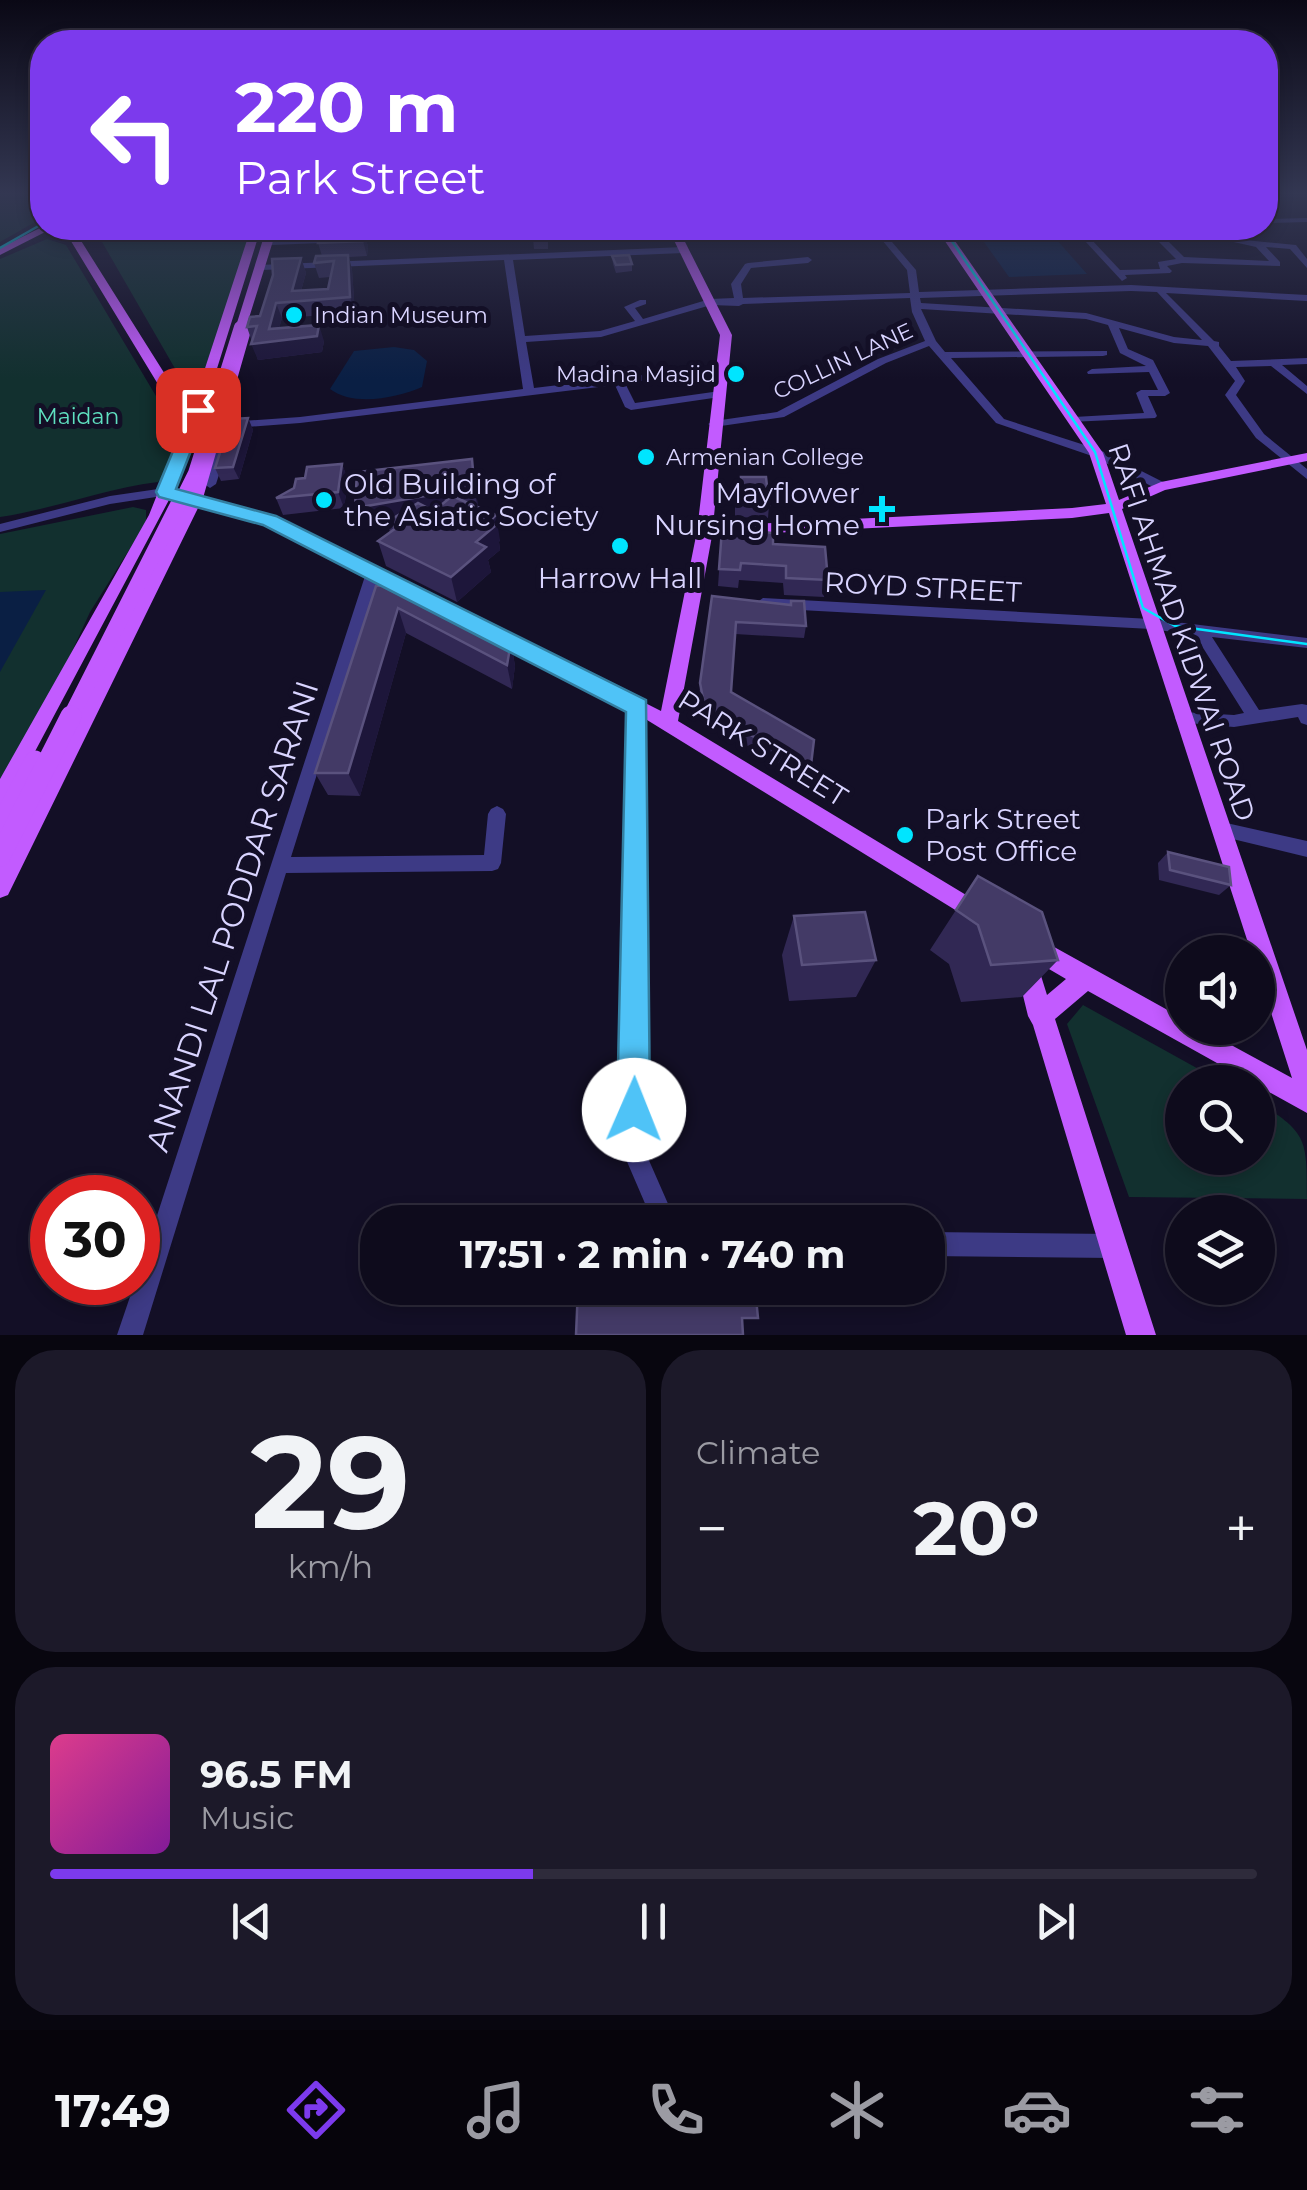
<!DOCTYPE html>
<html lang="en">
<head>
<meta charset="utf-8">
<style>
	:root { --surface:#0e0b1c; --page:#1c1929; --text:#f1f3f6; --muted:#9b9ba3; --line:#2e2b3b; --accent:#7c3aed }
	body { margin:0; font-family:Montserrat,sans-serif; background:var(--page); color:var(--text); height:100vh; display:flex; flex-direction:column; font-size:38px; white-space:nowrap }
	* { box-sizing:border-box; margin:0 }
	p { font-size:32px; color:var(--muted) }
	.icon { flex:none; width:55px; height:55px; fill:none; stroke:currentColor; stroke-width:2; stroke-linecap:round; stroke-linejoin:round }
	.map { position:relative; height:1335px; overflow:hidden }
	.details { display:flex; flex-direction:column; gap:15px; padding:15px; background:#08060f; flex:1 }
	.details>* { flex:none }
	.top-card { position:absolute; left:30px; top:30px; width:1248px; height:210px; border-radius:40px; box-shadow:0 5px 15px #0003,0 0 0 2px var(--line); background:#7c3aed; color:#fff; overflow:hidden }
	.buttons { position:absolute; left:1165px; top:935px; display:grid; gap:20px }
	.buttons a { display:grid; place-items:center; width:110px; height:110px; border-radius:50%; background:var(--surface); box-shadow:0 5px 15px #0003,0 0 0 2px var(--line); font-size:50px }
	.speed { position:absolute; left:30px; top:1175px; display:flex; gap:20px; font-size:50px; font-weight:700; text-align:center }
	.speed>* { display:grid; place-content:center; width:130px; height:130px; border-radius:50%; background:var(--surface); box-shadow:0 5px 15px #0003,0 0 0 2px var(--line); line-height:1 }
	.speed .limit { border:15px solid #d22; background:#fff; color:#111 }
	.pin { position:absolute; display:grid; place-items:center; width:85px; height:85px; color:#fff; margin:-42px; border-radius:20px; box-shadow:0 5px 15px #0006 }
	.me { position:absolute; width:110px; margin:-55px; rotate:1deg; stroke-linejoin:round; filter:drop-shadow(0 0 8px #0008) }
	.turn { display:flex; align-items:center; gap:35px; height:210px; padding:0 40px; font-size:45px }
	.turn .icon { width:130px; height:130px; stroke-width:2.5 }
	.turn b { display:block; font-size:70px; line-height:85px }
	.big { font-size:75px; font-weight:700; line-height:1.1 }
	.details .tile { flex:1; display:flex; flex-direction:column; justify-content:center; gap:15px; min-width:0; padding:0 35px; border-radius:40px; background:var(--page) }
	.details .dial { align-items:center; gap:0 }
	.dial b { font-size:130px; line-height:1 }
	.song { display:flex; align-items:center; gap:30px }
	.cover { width:120px; height:120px; border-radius:15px; background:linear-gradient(135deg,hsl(330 70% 55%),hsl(290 70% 35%)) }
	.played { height:10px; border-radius:5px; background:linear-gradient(90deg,var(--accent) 40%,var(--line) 40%) }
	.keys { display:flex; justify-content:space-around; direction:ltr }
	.heat { display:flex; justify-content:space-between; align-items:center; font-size:55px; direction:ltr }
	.details .tiles { flex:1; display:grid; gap:15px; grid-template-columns:1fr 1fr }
	.tile:last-child { grid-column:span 2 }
	.trip { position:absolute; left:360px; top:1205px; width:585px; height:100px; border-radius:40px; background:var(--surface); box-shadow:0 5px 15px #0003,0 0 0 2px var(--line); font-weight:700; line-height:100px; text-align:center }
	.dock { display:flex; height:160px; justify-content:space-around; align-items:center; background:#06040b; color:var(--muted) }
	.dock .icon { width:70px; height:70px }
	.dock .on { color:var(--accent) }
	.dock b { font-size:45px; color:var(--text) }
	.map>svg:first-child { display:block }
	.green { fill:#12302f }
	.water { fill:#0a1f44 }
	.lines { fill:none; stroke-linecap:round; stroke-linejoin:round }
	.minor { fill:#3d3a85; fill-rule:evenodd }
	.major { fill:#c25bff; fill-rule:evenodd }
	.tram { stroke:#00e5ff; stroke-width:2.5 }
	.major-bridge-far3 { stroke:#c25bff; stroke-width:10 }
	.major-bridge-far2 { stroke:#c25bff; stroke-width:12 }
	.major-bridge-far1 { stroke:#c25bff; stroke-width:16 }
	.major-bridge { stroke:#c25bff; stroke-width:21 }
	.wall { fill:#312854 }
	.shaded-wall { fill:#1d163a }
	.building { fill:#433a66; stroke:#5a527e; stroke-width:2.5 }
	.route { fill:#4fc3f7; stroke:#337fa1; stroke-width:2.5 }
	.poi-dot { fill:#00e5ff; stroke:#130f26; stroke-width:4 }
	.labels { text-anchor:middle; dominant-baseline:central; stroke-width:10; stroke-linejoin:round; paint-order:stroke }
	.far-poi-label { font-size:22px; fill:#d9d4ff; stroke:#130f26; text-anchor:start }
	.far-street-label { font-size:22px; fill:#d9d4ff; stroke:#130f26 }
	.far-park-label { font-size:22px; fill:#5fe0c0; stroke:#130f26 }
	.poi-label { font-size:28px; fill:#d9d4ff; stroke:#130f26; text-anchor:start }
	.street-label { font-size:28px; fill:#d9d4ff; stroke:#130f26 }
	.near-street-label { font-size:32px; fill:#d9d4ff; stroke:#130f26 }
</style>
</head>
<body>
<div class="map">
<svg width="1307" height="1335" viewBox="0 0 1307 1335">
	<rect width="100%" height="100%" fill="#130f26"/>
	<!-- green -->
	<g class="green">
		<path d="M0 192H39L42 218 0 242Z"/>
		<path d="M254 228 197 398H192L94 228Z"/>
		<path d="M47 239 66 245 178 433C180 455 172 466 158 482 103 489 54 509 0 517V259Z"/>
		<path d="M133 507 146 510V523L90 612 0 809V534Z"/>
		<path d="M1083 1005 1222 1082H1182V1158H1258V1102C1307 1133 1307 1138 1307 1199L1129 1197 1067 1024Z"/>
	</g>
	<!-- water -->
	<g class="water">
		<path d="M1057 240 1087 274 1009 277 984 242Z"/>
		<path d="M394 347 414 350 427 361 422 387C396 398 354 407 330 389L354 351Z"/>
		<path d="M46 590 0 672V592Z"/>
	</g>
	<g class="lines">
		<!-- minor -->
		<g class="minor">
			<path d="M1270 192H1282L1265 199V194Z"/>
			<path d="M1307 218V222L1265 223V219Z"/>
			<path d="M463 228H496L500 230 496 233H460L459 231Z"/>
			<path d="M872 228H880L916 270 919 292 1131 285 1307 295V301L1166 293 1214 341 1219 342V346L1231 361 1307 358V364L1282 365 1307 386V394L1271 366 1236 367 1245 381 1236 395 1264 434 1307 469V479L1256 438 1225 395 1235 381 1208 346 1174 343 1119 328 1128 349 1153 360 1170 393 1165 396H1148L1157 416 1155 418 1070 422V418L1074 417 1144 413 1136 393 1141 390H1158L1149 372 1088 374 1087 372 1092 369 1146 366 1120 353 1108 325 1086 319 921 309 936 341 945 352 1107 351V355L1103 356 951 358 1004 419 1100 450 1165 483V489H1157L1092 456 996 423 929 346 886 363 784 417 714 427 708 424 714 421 777 412 878 359 925 341 912 312 910 298 743 304 739 306 711 305 601 337 526 342 534 388 725 365 729 366V370L625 383 635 403 720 391 725 394 720 397 631 410 625 407 615 385 300 423 234 428 216 484 210 488 204 484 223 428 191 430 185 427 187 425 300 417 523 389 504 260 262 270 259 269V265L684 247 688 250 684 253 513 260 525 336 600 331 635 321 624 307 640 300H646V304L635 308 643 319 710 299 734 298 731 284 745 264 748 263 808 257 812 260 808 263 751 268 741 284 743 298 910 293 907 270ZM1131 291 1157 292 1202 340 1174 337 1086 313 921 303 920 298Z"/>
			<path d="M1073 228H1081L1086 233 1148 228 1144 231 1090 238 1120 270 1160 269 1158 262 1176 259 1158 241V237L1164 236 1153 228H1162L1176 236V240L1168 241 1184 257 1269 261 1256 247 1180 230 1179 228H1191L1244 240 1296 245 1307 259V268L1290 249 1266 247 1280 262V266L1182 263 1167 266 1172 271 1170 273 1125 275 1127 278 1122 281Z"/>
			<path d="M324 238 325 240 321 243 271 245 267 242 271 239Z"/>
			<path d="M165 488 171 492 169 495 110 504 0 532V524L110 496Z"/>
			<path d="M373 568 380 573 291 857 484 855 488 814 491 809 497 806 503 809 506 814 501 863 498 869 492 871 286 873 143 1335H117L135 1282H138V1274L366 573Z"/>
			<path d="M763 598 1151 619 1307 638V648L1212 637 1259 710 1302 704 1307 705V725L1301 723 1298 717 1234 727 1177 722 1175 718 1177 714 1183 712 1234 715 1244 713 1195 635 1151 629 763 608 756 603Z"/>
			<path d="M638 701 644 703 646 707 644 1149 676 1222H653L622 1150 630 707 632 703Z"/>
			<path d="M1222 822 1307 841V857L1216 835 1213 830 1216 825Z"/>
			<path d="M928 1232 1113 1234 1121 1238 1125 1246 1121 1254 1113 1258 928 1256Z"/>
		</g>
		<!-- major -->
		<g class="major">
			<path d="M42 227 53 228 0 255V248Z"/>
			<path d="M63 228H73L190 414 251 228H261L204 410 173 490 190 494 241 324 251 322 253 324 203 498 275 518 420 589 422 593 420 597H408L265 524 199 506 8 895 0 898V866L186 503 170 498 7 804 0 807V779L149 515 184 427Z"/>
			<path d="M668 228H678L732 335 713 526 1072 508 1106 504 1089 453 936 228H946L1103 453 1119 500 1161 482 1307 453V461L1165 490 1122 509 1307 1050V1113L1258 1086V1082H1251L1088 991 1055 1019 1156 1335H1126L1033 1025 1028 1016 1015 963 1018 955 1028 953 1031 943 1039 940 1047 943 1182 1018V1028H1200L1292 1078 1258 972V952H1251L1109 513 1072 518 712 536 678 721 986 907 989 914 986 921 978 924 626 707 485 636 483 632 485 628H497L661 711 697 531 720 335ZM1037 962 1066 979 1047 995 1037 963Z"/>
		</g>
		<!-- tram -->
		<g class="tram">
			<path d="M943 228 1095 452 1143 608 1175 626 1307 644"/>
			<path d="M0 248 42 224"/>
		</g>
		<!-- major-bridge-far3 -->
		<path class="major-bridge-far3" d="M240 330 269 237"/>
		<!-- major-bridge-far2 -->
		<path class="major-bridge-far2" d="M180 501 194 473 240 327"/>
		<!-- major-bridge-far1 -->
		<path class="major-bridge-far1" d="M70 718 181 499"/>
		<!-- major-bridge -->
		<g class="major-bridge">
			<path d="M0 827 35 761"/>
			<path d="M0 856 71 716"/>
		</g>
	</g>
	<!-- wall -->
	<g class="wall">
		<path d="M548 228V249H534L533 238Z"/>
		<path d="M364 232 368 247 367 256 349 257 352 270 355 313 282 318 279 328 324 341 322 352 258 360 247 327 260 316 301 258 306 273 301 291 328 289 330 277 319 278 314 263 322 256 318 243Z"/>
		<path d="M612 256 632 264V271L616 273 613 264Z"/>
		<path d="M248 418 253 430 239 479 221 481 215 468Z"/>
		<path d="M472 459 478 507 500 540 499 542 500 550 488 560 491 572 457 602 386 566 378 541 390 532 387 522 393 519 360 524Z"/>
		<path d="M342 464 348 480 344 508 283 515 276 498 294 488 305 478Z"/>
		<path d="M741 477 769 505 768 518 735 517V486H740Z"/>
		<path d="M722 529 764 532 773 544 828 580 824 597 784 595 783 583 739 580 738 588 718 586Z"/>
		<path d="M376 586 511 642 515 666 512 689 406 633 360 796 328 795 315 773Z"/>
		<path d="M712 596 806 626 804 638 735 634 731 692 814 740 808 776 803 778 704 721 699 695Z"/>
		<path d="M1168 852 1231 885 1219 895 1159 880 1158 863Z"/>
		<path d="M978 876 1058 960 1022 997 961 1002 949 964 930 950Z"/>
		<path d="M794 916 876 960 856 997 789 1001 782 955Z"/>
	</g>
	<!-- shaded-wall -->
	<g class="shaded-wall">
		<path d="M364 232 368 247 367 256 363 241Z"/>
		<path d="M348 255 352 270 355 313 350 297Z"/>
		<path d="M301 258 306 273 298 301 292 291Z"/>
		<path d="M276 303 282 318 276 341 319 325 324 341 322 352 258 360 251 344Z"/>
		<path d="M248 418 253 430 239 479 233 467Z"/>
		<path d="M472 459 475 476 478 510 475 493Z"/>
		<path d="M342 464 348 480 344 508 338 492Z"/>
		<path d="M454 491 444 497 447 509 360 524 355 508Z"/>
		<path d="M496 515 500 540 499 542 500 550 488 560 491 572 457 602 451 577 489 522Z"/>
		<path d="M398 608 406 633 360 796 348 773Z"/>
		<path d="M511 642 515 666 512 689 507 665Z"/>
		<path d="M811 765 808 776 803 778 805 766Z"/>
	</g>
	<!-- building -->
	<g class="building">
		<path d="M542 228H548L546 238H533L535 230Z"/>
		<path d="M364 232 363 241 318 243 320 235Z"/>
		<path d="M348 255 350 297 276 303 269 329 319 325 317 336 251 344 257 326 247 327 250 317 260 316 273 275 272 259 301 258 292 291 328 289 334 261 314 263 316 256Z"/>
		<path d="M629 255 632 264 616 265 612 256Z"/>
		<path d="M248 418 233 467 215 468 231 419Z"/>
		<path d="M472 459 475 493 444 497 454 491 355 508 357 472Z"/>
		<path d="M342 464 338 492 276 498 294 488 296 479 305 478 307 467Z"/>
		<path d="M741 477H766L769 505H736L735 486H742Z"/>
		<path d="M452 496 496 515 489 522 496 525 476 542 486 547 451 577 378 541 396 528 387 522 418 503 434 511Z"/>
		<path d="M744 524 764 526V532L773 533V544L825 547 828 580 786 578V566L741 563 740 570 719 569 722 529 743 531Z"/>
		<path d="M399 584 511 642 507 665 398 608 348 773H315L376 586Z"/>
		<path d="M712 596 791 605V601H804L806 626 736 622 731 692 814 740 811 765 805 766 705 709 700 683Z"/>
		<path d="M1168 852 1229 867 1231 885 1170 870Z"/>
		<path d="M978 876 1042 912 1058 960 991 965 978 925 956 910Z"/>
		<path d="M865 912 876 960 802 965 794 916Z"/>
		<path d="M578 1288H755L758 1318H742L743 1335H576Z"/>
	</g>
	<!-- sky -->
	<linearGradient id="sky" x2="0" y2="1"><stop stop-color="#0a0815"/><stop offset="0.51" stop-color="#333752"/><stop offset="1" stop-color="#333752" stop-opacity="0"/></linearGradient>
	<rect width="1307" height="379" fill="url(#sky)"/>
	<!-- route -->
	<path class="route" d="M198 405 207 410 176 489 276 516 646 700 650 1110 645 1122 634 1127 622 1122 617 1110 626 712 263 525 159 497 156 492 190 410Z"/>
	<!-- markers -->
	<g class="poi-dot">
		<circle cx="294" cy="315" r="10"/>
		<circle cx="736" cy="374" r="10"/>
		<circle cx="646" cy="457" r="10"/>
		<circle cx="324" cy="500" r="10"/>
		<path d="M877 494h10v10h10v10h-10v10h-10v-10h-10v-10h10z"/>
		<circle cx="620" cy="546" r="10"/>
		<circle cx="905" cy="835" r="10"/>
	</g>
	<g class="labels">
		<!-- far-poi labels -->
		<g class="far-poi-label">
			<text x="314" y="315">Indian Museum</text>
			<text x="716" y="374" text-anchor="end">Madina Masjid</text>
			<text x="666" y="457">Armenian College</text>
		</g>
		<!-- far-street labels -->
		<g class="far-street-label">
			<text transform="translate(843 361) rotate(-25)">COLLIN LANE</text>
		</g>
		<!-- far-park labels -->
		<g class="far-park-label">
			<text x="78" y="416">Maidan</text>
		</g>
		<!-- poi labels -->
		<g class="poi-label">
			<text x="344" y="484">Old Building of<tspan x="344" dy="32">the Asiatic Society</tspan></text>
			<text x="860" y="493" text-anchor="end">Mayflower<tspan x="860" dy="32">Nursing Home</tspan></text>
			<text x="620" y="578" text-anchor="middle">Harrow Hall</text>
			<text x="925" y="819">Park Street<tspan x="925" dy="32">Post Office</tspan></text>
		</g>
		<!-- street labels -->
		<g class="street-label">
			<text transform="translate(923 587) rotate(3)">ROYD STREET</text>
			<text transform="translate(1182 632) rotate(71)">RAFI AHMAD KIDWAI ROAD</text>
			<text transform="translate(763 748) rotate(32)">PARK STREET</text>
		</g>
		<!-- near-street labels -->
		<g class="near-street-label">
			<text transform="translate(232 916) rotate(-72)">ANANDI LAL PODDAR SARANI</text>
		</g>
	</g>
</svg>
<div class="buttons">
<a><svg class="icon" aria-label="sound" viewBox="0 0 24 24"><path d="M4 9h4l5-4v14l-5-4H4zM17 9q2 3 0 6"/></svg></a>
<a><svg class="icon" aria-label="search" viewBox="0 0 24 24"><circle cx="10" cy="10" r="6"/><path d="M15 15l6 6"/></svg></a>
<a><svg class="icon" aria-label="layers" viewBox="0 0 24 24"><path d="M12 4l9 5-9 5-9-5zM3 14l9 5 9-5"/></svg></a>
</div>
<div class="speed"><div class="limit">30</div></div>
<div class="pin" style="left:198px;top:410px;background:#d93025"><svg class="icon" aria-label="arrive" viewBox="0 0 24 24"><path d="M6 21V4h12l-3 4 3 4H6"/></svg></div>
<svg class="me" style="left:634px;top:1110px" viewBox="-20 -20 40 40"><circle r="19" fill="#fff"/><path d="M0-13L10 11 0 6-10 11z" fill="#4fc3f7"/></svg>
<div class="trip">17:51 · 2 min · 740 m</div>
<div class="top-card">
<div class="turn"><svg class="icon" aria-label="left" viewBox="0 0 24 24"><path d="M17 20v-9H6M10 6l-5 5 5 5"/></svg><div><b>220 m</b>Park Street</div></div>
</div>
</div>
<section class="details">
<div class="tiles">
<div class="tile dial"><b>29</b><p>km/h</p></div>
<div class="tile"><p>Climate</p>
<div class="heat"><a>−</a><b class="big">20°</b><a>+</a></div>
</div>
<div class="tile">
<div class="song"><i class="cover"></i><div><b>96.5 FM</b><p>Music</p></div></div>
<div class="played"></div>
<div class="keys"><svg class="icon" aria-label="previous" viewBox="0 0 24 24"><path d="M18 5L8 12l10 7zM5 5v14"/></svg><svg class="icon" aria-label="pause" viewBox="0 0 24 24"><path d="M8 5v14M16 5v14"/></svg><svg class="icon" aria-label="next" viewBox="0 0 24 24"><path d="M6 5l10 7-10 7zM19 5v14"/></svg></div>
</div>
</div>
</section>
<nav class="dock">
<b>17:49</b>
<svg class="icon on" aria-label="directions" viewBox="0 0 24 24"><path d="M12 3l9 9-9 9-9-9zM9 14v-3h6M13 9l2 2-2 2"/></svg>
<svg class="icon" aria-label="music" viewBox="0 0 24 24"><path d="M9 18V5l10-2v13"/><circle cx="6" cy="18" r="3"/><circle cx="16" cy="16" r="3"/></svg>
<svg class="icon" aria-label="phone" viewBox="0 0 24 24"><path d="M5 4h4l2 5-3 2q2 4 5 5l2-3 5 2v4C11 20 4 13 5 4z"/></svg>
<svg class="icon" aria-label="climate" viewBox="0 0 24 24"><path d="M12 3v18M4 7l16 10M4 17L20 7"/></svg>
<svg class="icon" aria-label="car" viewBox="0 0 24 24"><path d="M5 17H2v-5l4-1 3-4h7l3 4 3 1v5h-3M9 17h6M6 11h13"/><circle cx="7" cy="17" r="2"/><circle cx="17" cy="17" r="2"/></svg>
<svg class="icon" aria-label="filters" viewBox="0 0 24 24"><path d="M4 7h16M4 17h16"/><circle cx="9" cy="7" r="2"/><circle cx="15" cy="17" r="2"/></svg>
</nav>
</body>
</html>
